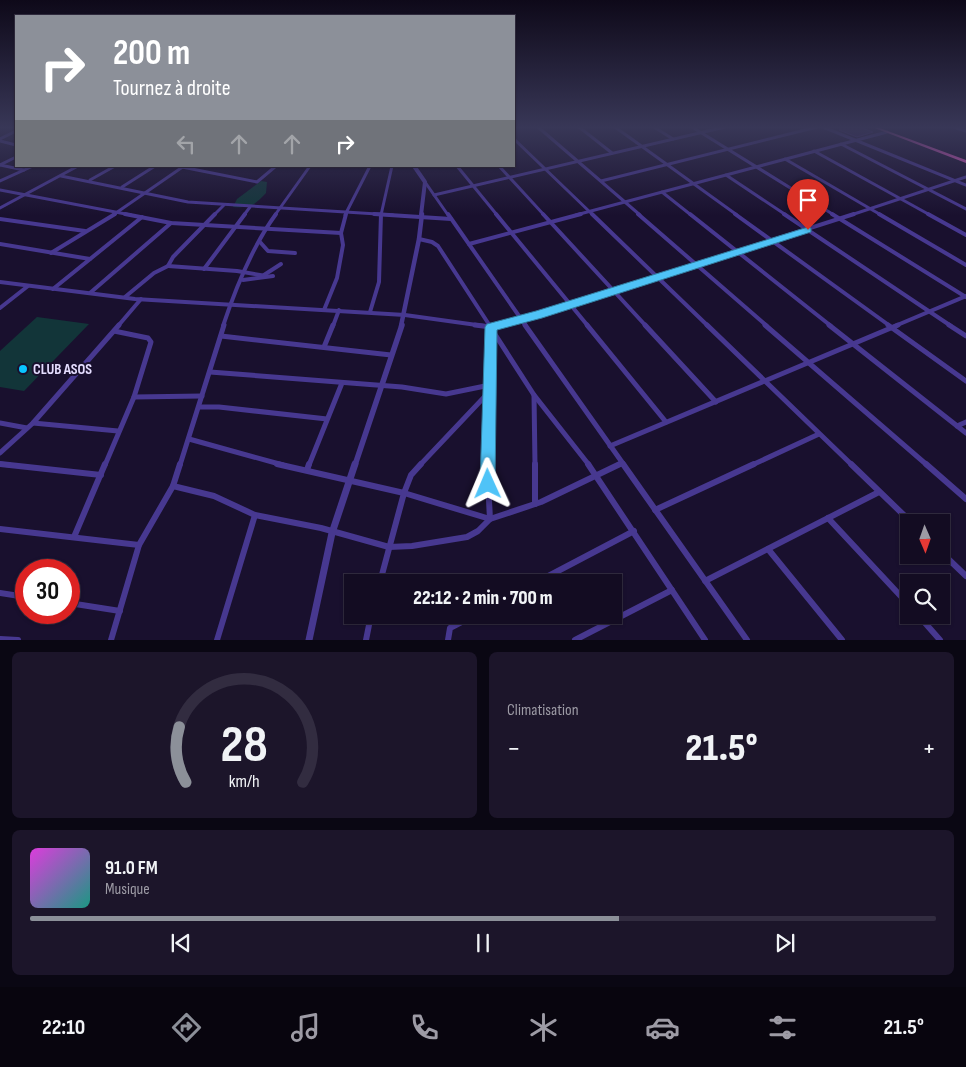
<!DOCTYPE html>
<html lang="fr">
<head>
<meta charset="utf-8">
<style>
	:root { --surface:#130c22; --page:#1c152a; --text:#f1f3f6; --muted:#9d9ba5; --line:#322c40; --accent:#8c9099 }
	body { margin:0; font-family:"Sofia Sans Condensed",sans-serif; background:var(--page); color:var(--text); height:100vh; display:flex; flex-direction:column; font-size:19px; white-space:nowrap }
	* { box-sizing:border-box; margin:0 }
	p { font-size:16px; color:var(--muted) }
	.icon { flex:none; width:28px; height:28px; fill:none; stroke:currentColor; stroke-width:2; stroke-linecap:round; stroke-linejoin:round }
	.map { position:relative; height:640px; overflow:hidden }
	.sheet { display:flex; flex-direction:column; gap:12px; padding:12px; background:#0a0713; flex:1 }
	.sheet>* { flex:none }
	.guide { position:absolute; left:15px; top:15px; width:500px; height:152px; border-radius:0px; box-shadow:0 1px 4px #0004,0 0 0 1px var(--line); background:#8c9099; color:#fff; overflow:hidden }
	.needle { width:32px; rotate:178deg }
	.fabs { position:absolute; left:900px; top:514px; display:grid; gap:10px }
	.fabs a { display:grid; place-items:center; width:50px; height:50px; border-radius:0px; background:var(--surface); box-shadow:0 1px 4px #0004,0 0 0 1px var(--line); font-size:25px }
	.speed { position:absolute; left:15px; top:559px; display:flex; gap:10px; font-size:25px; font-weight:700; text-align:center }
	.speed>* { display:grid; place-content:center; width:65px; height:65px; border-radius:50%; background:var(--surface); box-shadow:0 1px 4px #0004,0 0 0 1px var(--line); line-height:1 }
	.speed .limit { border:8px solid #d22; background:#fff; color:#111 }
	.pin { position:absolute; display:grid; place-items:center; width:42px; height:42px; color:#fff; margin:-51px -21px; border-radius:50% 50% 50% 0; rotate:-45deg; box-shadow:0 0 5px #0007 }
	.pin .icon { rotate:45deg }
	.me { position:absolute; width:55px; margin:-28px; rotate:359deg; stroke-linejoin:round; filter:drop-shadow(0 0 4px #0008) }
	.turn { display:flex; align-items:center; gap:18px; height:105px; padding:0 15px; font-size:22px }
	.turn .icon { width:65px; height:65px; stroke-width:2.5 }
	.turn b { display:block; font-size:35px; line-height:42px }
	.lanes { display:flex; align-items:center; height:48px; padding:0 15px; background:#0003; justify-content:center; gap:25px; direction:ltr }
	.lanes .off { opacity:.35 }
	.big { font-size:38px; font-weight:800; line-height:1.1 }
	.sheet .widget { flex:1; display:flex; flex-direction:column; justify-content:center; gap:8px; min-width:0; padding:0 18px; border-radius:8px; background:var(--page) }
	.sheet .dial { align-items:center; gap:0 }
	.dial svg { height:130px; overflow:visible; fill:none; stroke:var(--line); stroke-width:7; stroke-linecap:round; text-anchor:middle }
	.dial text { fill:var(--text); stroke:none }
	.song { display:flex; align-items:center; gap:15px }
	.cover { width:60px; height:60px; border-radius:8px; background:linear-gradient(135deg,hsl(300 70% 55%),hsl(170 70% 35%)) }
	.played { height:5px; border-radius:2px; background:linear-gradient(90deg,var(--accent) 65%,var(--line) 65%) }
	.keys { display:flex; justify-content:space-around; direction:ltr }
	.heat { display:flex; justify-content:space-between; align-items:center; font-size:28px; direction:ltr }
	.sheet .tiles { flex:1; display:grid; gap:12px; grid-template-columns:1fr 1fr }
	.widget:last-child { grid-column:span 2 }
	.trip { position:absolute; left:344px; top:574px; width:278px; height:50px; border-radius:0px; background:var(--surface); box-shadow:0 1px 4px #0004,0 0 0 1px var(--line); font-weight:800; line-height:50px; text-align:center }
	.tabs { display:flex; height:80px; justify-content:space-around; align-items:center; background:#08050e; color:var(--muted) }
	.tabs .icon { width:35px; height:35px }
	.tabs .selected { color:var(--accent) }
	.tabs b { font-size:22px; color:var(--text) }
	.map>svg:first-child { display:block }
	.green { fill:#123539 }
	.building { fill:#2d1b51; stroke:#472b7e }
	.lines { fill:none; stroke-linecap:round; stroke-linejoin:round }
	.minor-far3 { stroke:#473890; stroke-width:3 }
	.minor-far2 { stroke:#473890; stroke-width:4 }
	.minor-far1 { stroke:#473890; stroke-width:5 }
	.minor { stroke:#473890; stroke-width:6 }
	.tertiary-far3 { stroke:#473890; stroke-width:4 }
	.tertiary-far2 { stroke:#473890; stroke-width:4.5 }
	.tertiary-far1 { stroke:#473890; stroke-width:5.5 }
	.tertiary { stroke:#473890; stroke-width:7 }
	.trunk { fill:#ec5ec8; fill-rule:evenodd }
	.route { fill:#4fc3f7; stroke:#337fa1 }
	.poi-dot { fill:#09c5ff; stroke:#19102e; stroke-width:2 }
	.labels { text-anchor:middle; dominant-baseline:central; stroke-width:4; stroke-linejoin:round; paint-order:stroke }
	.poi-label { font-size:15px; font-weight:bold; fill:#e5ddff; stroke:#19102e; text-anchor:start }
</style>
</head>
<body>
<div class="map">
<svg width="966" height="640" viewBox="0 0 966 640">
	<rect width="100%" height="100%" fill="#19102e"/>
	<!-- green -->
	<g class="green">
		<path d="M261 181 267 182 266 193C253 206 252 208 233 207L237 199Z"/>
		<path d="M37 317 89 324 24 391 0 387V351Z"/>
	</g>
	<!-- building -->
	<path class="building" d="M841 127H859L873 132 857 137 839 130Z"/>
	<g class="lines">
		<!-- minor-far3 -->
		<g class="minor-far3">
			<path d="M538 127 640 215"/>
			<path d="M579 127 612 153"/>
			<path d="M615 127 737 215"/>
			<path d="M654 127 673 139"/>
			<path d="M692 127 834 215"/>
			<path d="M823 127 966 185"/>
			<path d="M954 127 966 131"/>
			<path d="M0 139 16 131"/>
			<path d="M514 139 593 215"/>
			<path d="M0 141 16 145"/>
			<path d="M841 144 966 209"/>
			<path d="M814 151 930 215"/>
			<path d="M785 159 881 215"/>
			<path d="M0 165 24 170"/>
			<path d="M0 165 16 157"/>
			<path d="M457 166 497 215"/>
			<path d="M499 166 544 215"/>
			<path d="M182 167 257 182 276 166"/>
			<path d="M726 175 786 215"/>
			<path d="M61 176 188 202 393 215"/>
			<path d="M90 180 115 166"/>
			<path d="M0 181 33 166"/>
			<path d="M601 181 817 127"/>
			<path d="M425 182 448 215"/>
			<path d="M122 187 155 166"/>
			<path d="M0 190 131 215"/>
			<path d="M662 192 691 215"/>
			<path d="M434 195 725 127"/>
			<path d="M0 208 78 166"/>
			<path d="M113 215 184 166"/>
			<path d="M214 215 224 205"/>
			<path d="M244 215 250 207"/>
			<path d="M275 215 310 166"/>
			<path d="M345 215 370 166"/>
			<path d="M381 215 392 166"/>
			<path d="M576 215 887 132"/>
			<path d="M851 215 966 177"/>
		</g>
		<!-- minor-far2 -->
		<g class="minor-far2">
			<path d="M125 214 171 223 341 233"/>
			<path d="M374 214 451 219"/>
			<path d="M448 214 526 326"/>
			<path d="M496 214 588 326"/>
			<path d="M543 214 646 326"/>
			<path d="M592 214 708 326"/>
			<path d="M638 214 767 326"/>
			<path d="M690 214 831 326"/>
			<path d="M735 214 890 326"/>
			<path d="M784 214 951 326"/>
			<path d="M832 214 966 297"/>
			<path d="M879 214 966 265"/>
			<path d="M928 214 966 235"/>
			<path d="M0 219 85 231"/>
			<path d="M419 239 432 242 438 246 490 326"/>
			<path d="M260 242 268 251 295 253"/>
			<path d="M0 244 90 259"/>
			<path d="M469 244 581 214"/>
			<path d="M51 253 115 214"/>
			<path d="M168 266 237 271 266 276"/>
			<path d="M204 269 245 214"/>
			<path d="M264 275 281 264"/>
			<path d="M243 280 273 276"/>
			<path d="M0 282 135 299 405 315 484 326"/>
			<path d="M53 289 142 217"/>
			<path d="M90 293 171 223"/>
			<path d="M125 297 154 273 168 266 173 257 215 214"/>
			<path d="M0 308 28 286"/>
			<path d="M324 310 337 278 343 245 341 233 346 214"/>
			<path d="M370 312 379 282 381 214"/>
			<path d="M118 326 141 299"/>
			<path d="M223 326C235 290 254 244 276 214"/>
			<path d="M333 326 339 310"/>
			<path d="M496 326 522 320 854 214"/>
			<path d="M895 326 966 296"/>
		</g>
		<!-- minor-far1 -->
		<g class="minor-far1">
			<path d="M475 325 491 327 501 325"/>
			<path d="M489 325 534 395 589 465"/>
			<path d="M525 325 624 465"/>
			<path d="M587 325 666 422"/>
			<path d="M645 325 716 402"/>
			<path d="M707 325 852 465"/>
			<path d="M765 325 927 465"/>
			<path d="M829 325 966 433"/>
			<path d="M888 325 966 381"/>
			<path d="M949 325 966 336"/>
			<path d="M221 336 391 355"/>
			<path d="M324 347 333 325"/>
			<path d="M210 372 402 387 446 394 490 385"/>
			<path d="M534 395 535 465"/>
			<path d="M134 397 202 396"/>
			<path d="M199 407H219L327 419"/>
			<path d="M0 423 27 428"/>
			<path d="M33 423 118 431"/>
			<path d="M957 426 966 422"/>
			<path d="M189 439 283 465"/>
			<path d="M610 446 898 325"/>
			<path d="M0 453 33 423 119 325"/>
			<path d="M0 464 10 465"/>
			<path d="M105 465 134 397 151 342 148 338 114 331"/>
			<path d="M180 465 224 325"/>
			<path d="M309 465 342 383"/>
			<path d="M420 465 490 391"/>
			<path d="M487 465 491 327"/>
			<path d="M618 465 622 463"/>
			<path d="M752 465 819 434"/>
		</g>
		<!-- minor -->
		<g class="minor">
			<path d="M0 464 101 475"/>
			<path d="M277 464 404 493 490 519 541 502 620 464"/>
			<path d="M535 464V504"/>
			<path d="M588 464 705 640"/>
			<path d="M623 464 747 640"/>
			<path d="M851 464 911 522"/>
			<path d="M926 464 966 499"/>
			<path d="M307 470 309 464"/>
			<path d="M173 486 214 496 255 515 321 528 389 547 412 546 467 537 478 531 490 519 487 464"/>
			<path d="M655 510 754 464"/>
			<path d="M828 518 909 605"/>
			<path d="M0 529 139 545"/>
			<path d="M74 537 105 464"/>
			<path d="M768 549 842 640"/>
			<path d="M941 552 966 576"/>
			<path d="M705 581 879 492"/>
			<path d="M380 582 404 493 411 475 421 464"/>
			<path d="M537 582 634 531"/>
			<path d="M0 593 26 597"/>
			<path d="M69 603 120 611"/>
			<path d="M918 615 940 640"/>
			<path d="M0 639 18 640"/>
			<path d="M111 640 139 545 173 486 180 464"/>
			<path d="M217 640 255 515"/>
			<path d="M366 640 371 615"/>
			<path d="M448 640 450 628 475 615"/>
			<path d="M575 640 672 590"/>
		</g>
		<!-- tertiary-far3 -->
		<path class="tertiary-far3" d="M414 166 425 182 421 215"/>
		<!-- tertiary-far2 -->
		<path class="tertiary-far2" d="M401 326 419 239 422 214"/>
		<!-- tertiary-far1 -->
		<path class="tertiary-far1" d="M355 465 402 325"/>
		<!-- tertiary -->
		<path class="tertiary" d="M309 640 332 533 355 464"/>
		<!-- trunk -->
		<path class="trunk" d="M872 127H877L966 160V163Z"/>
	</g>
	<!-- sky -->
	<linearGradient id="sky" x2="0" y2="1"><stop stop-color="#0e0919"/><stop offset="0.59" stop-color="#383757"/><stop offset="1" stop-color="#383757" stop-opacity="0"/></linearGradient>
	<rect width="966" height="216" fill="url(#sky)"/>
	<!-- route -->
	<path class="route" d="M808 227 811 228V232L542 318 497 330 495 484 493 488 488 490 483 488 480 484 485 327 487 324 536 311Z"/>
	<!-- markers -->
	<circle class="poi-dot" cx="23" cy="369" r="5"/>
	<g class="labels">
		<!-- poi labels -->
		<g class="poi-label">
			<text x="33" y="369">CLUB ASOS</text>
		</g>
	</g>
</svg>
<div class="fabs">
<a><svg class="needle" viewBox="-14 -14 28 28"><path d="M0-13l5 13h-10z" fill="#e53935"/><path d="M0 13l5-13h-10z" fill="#9d9ba5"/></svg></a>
<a><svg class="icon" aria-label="search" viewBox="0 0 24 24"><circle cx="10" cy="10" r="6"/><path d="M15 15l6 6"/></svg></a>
</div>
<div class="speed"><div class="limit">30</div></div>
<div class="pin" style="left:808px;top:230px;background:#d93025"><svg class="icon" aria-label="arrive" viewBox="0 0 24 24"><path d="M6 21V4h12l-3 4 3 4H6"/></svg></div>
<svg class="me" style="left:488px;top:484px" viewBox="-20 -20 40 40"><path d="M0-17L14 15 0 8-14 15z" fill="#4fc3f7" stroke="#fff" stroke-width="4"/></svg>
<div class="trip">22:12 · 2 min · 700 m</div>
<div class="guide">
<div class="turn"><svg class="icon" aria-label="right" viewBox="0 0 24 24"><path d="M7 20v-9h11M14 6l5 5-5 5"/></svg><div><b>200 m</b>Tournez à droite</div></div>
<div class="lanes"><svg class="icon off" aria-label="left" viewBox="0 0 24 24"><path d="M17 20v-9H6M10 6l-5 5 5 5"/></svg><svg class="icon off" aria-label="ahead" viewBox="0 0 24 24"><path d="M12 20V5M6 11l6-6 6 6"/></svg><svg class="icon off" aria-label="ahead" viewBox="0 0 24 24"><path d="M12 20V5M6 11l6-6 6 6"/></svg><svg class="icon" aria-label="right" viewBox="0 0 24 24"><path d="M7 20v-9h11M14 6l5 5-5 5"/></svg></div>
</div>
</div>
<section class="sheet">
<div class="tiles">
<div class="widget dial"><svg viewBox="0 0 100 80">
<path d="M14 69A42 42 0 1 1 86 69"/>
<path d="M14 69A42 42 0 0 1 10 35" stroke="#8c9099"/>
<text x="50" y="56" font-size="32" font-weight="700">28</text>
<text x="50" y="72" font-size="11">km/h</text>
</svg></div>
<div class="widget"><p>Climatisation</p>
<div class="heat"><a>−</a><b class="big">21.5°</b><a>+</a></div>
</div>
<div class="widget">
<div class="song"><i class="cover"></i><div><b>91.0 FM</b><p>Musique</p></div></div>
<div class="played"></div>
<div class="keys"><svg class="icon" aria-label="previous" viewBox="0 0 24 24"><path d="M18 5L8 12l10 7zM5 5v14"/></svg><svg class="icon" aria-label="pause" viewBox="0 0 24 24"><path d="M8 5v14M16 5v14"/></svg><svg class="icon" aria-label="next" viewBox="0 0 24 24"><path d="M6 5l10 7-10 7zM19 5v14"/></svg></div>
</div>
</div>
</section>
<nav class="tabs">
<b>22:10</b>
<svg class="icon selected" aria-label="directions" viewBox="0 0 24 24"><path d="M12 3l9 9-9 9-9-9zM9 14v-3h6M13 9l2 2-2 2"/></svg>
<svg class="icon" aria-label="music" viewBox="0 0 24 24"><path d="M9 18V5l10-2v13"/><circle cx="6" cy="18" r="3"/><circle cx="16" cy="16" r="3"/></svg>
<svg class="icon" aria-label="phone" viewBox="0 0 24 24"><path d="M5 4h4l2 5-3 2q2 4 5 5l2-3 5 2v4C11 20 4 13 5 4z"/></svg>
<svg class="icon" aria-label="climate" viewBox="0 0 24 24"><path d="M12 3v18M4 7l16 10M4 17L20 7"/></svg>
<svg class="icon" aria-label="car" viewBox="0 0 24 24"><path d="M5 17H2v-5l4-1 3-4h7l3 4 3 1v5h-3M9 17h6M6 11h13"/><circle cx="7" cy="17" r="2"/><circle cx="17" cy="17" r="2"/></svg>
<svg class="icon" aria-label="filters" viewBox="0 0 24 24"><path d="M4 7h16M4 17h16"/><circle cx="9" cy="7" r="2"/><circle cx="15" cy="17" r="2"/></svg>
<b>21.5°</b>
</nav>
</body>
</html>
